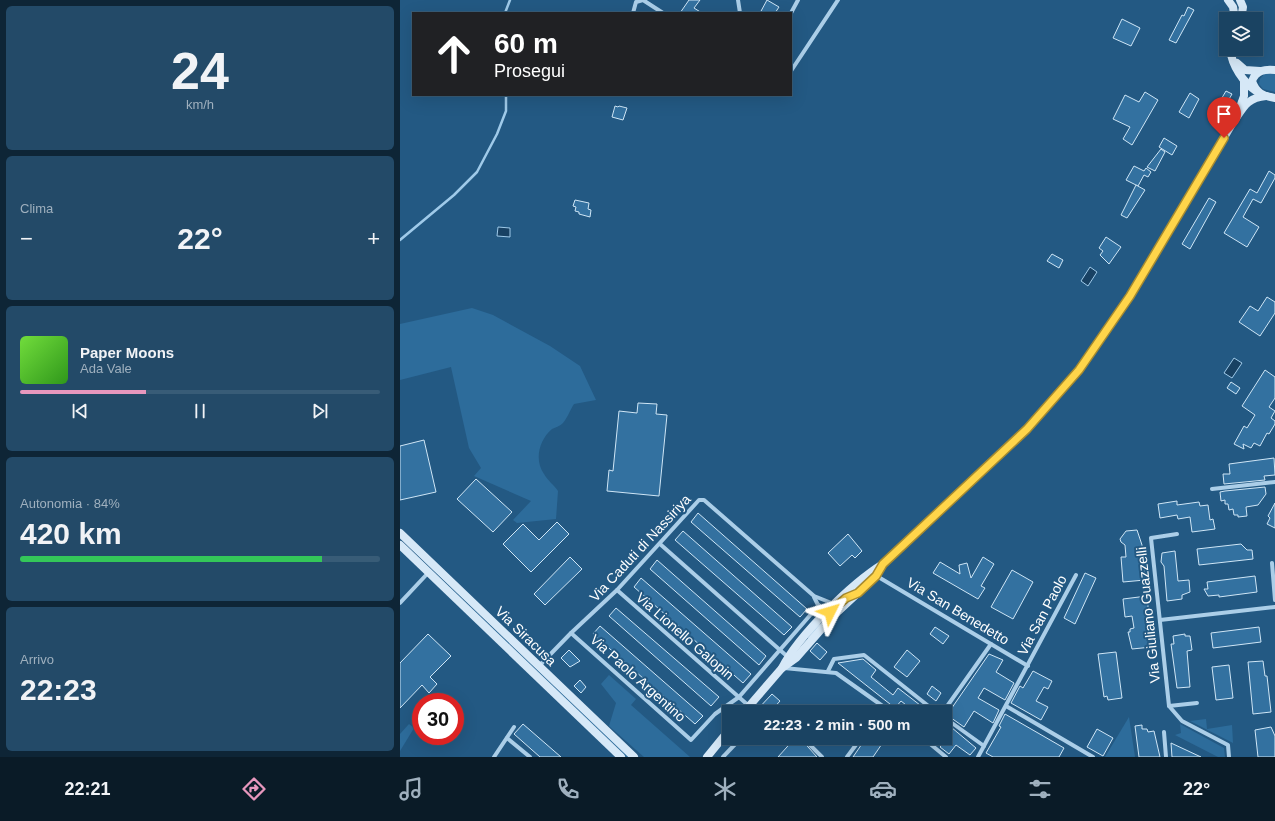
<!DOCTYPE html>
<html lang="it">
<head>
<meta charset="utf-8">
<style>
	:root { --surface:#1a4362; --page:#234a68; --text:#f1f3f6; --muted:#9fb0be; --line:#385c77; --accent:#e797bd }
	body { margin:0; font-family:Helvetica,sans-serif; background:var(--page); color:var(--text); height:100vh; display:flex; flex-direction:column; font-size:15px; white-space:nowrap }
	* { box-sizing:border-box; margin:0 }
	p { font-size:13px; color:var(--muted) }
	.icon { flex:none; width:22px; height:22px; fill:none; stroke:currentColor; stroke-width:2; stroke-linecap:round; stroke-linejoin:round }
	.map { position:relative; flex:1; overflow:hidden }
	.details { display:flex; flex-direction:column; gap:6px; padding:6px; background:#0e2536; width:400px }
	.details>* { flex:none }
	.hud { position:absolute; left:12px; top:12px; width:380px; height:84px; border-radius:0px; box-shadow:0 4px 16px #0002,0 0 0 1px var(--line); background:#202124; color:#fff; overflow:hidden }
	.fabs { position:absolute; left:819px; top:12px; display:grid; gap:8px }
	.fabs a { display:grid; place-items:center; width:44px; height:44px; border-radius:0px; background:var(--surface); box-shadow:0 4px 16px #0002,0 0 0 1px var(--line); font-size:20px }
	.speed { position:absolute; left:12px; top:693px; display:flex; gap:8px; font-size:20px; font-weight:700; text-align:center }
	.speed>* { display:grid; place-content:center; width:52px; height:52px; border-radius:50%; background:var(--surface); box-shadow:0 4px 16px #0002,0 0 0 1px var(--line); line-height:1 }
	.speed .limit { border:6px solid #d22; background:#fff; color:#111 }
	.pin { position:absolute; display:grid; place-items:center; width:34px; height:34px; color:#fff; margin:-41px -17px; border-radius:50% 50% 50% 0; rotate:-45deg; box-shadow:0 0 4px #0007 }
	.pin .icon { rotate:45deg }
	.me { position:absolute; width:44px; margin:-22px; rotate:50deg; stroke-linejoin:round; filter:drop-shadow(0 0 3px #0008) }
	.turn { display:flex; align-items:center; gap:14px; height:84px; padding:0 16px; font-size:18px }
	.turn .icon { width:52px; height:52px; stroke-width:2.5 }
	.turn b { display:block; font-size:28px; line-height:34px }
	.big { font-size:30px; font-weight:700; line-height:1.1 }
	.details .tile { flex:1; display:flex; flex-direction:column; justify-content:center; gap:6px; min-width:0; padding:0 14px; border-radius:6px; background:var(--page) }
	.details .dial { align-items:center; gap:0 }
	.dial b { font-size:52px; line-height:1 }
	.song { display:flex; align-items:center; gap:12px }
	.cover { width:48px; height:48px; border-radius:6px; background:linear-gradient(135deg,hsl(100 70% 55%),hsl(110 70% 35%)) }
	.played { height:4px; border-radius:2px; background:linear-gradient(90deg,var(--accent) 35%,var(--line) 35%) }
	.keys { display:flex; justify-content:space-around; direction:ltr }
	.heat { display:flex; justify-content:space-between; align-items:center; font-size:22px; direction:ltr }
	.charge { height:6px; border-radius:3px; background:linear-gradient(90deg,#34c759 84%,var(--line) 0) }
	.trip { position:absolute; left:322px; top:705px; width:230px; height:40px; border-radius:0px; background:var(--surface); box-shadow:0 4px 16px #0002,0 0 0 1px var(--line); font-weight:700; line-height:40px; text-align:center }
	.dock { display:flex; height:64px; justify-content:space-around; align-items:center; background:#0a1b27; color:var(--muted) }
	.dock .icon { width:28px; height:28px }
	.dock .on { color:var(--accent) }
	.dock b { font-size:18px; color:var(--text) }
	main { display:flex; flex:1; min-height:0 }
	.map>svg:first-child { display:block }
	.green { fill:#2d6c9b }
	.water { fill:#184163; stroke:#9fcae9 }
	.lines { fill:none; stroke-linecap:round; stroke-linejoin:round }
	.stream { stroke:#9fcae9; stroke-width:2.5 }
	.building { fill:#3371a0; stroke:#cfe6f6 }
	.street { stroke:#abcee8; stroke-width:4 }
	.secondary { stroke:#d6e8f7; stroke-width:8 }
	.route-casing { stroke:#a68a30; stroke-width:10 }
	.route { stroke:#ffd54a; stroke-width:7 }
	.labels { text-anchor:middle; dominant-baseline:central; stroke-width:4; stroke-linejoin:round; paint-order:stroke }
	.street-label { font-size:14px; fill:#fff; stroke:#235983 }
</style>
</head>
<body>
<main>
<section class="details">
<div class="tile dial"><b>24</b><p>km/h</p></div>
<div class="tile"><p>Clima</p>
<div class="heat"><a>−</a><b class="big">22°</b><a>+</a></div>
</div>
<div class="tile">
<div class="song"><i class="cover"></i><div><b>Paper Moons</b><p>Ada Vale</p></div></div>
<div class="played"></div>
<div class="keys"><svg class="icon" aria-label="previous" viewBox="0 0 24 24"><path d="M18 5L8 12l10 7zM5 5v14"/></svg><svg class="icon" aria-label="pause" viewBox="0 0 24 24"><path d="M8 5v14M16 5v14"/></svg><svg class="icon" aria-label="next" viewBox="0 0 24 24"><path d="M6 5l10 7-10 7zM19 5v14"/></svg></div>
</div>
<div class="tile"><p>Autonomia · 84%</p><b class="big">420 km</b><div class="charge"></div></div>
<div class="tile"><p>Arrivo</p><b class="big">22:23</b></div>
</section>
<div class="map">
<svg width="875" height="757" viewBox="0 0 875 757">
	<rect width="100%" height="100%" fill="#235983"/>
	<!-- green -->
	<g class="green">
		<path d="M865 73 875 74V92L863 89 859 84 860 79Z"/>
		<path d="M72 308 93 315 150 346 180 366 196 400 174 404C170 410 168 417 163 423 160 426 156 427 152 429 139 440 134 460 144 474 148 481 154 485 158 491L156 519 117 523 113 520 131 501 74 476 81 468 69 448 51 367 0 380V324Z"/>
		<path d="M14 553 229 757H226L13 554Z"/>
		<path d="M209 675 236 699 231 705 290 757H244L209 726 216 703 201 684Z"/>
		<path d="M729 717 735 757H705Z"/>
		<path d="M806 719 807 729 832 725 833 743 790 721Z"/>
		<path d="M9 724 14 728 0 751V734Z"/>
		<path d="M780 724 824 748 825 757H818L775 735 781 733Z"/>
	</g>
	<!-- water -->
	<g class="water">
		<path d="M98 227 110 228V237L97 236Z"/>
		<path d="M690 267 697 272 688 286 681 281Z"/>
		<path d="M834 358 842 363 832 378 824 373Z"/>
	</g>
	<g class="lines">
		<!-- stream -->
		<g class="stream">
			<path d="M105 13 110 0"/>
			<path d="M0 240 54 195 77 172 97 134 106 111V95"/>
		</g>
	</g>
	<!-- building -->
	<g class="building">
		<path d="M289 0H300L294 8 302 13H280Z"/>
		<path d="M367 0 379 7 375 13H360Z"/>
		<path d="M788 7 794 10 776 43 769 40 782 15 784 16Z"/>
		<path d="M722 19 740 28 731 46 713 38Z"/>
		<path d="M826 91 832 94 816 122 810 118Z"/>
		<path d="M745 92 758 100 732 145 723 139 730 127 713 119 725 95 739 102Z"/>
		<path d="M790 93 799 99 789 118 779 112Z"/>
		<path d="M215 106 218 107 219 106 227 108 223 120 212 117Z"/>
		<path d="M764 138 777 146 772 155 759 147Z"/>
		<path d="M761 149 765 152 755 171 747 167Z"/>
		<path d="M734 166 744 171 746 168 751 172 748 177 744 175 738 186 726 180Z"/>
		<path d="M869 171 875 175V178L861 203 853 199 843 217 859 227 847 247 824 233 850 189 857 193Z"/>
		<path d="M736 185 745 190 727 218 721 215Z"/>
		<path d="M809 198 816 202 790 249 782 244Z"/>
		<path d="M175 200 189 203 188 209 191 210 190 217 179 214V212L175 211 176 207 173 206Z"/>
		<path d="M706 237 721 247 709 264 700 255 703 251 699 248Z"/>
		<path d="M652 254 663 260 659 268 647 261Z"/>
		<path d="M867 297 875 302V313L860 336 839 322 850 306 858 311Z"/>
		<path d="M865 370 875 377V398L869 407 875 411 871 418 875 421V424L869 434 867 433 860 446 854 443 851 448 843 444 844 449 834 444 844 426 847 428 855 415 842 406Z"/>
		<path d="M831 382 840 388 836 394 827 388Z"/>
		<path d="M238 403 257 404 256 414 267 415 259 496 207 491 209 470 213 471 219 411 237 413Z"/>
		<path d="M24 440 36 492 0 500V446Z"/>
		<path d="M874 458 875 475 864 476 865 480 824 484 823 474H830L829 464Z"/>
		<path d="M76 479 112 512 93 532 57 499Z"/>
		<path d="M865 487 866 494 858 505 846 507 847 516 838 517V515H834L833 509 829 510 828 504H825V500L821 501 820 492 825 491Z"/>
		<path d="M777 501V505L799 502 800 506 808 505 810 520 813 519 815 529 792 532 790 517 778 519 777 515 760 518 758 504Z"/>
		<path d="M875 503V528L867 524 870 518 868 516Z"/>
		<path d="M298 513 407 609 400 617 291 522Z"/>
		<path d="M157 522 169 534 131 572 103 544 123 524 139 540Z"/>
		<path d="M737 530 742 545 745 580 723 582 721 557H726L725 545 721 542 720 539 726 531Z"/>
		<path d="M283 531 392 627 384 635 275 540Z"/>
		<path d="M448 534 462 551 455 558 452 555 440 566 428 553Z"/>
		<path d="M841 544 847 550H852L853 559 799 565 797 549Z"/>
		<path d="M775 551 778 581 789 580 790 592 782 595V599L767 601 764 566 761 562 762 553Z"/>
		<path d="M170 557 182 569 145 605 134 594Z"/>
		<path d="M583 557 594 564 581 586 585 588 578 599 533 573 540 562 560 574 559 565 567 563 571 578Z"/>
		<path d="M257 560 366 656 359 665 250 569Z"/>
		<path d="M612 570 633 582 613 619 591 607Z"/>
		<path d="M685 573 696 578 675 624 664 618Z"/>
		<path d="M855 576 857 592 819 597V595L808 596 804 589H808L807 582Z"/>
		<path d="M241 578 351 674 343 683 234 587Z"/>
		<path d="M747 596 752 647 732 649 728 632H730V629L734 628 732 616 725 617 723 599Z"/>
		<path d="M216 608 319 697 311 706 209 616Z"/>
		<path d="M200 626 303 716 295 724 193 634Z"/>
		<path d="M535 627 549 636 543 644 530 634Z"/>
		<path d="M859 627 861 642 813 648 811 633Z"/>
		<path d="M28 634 51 656 30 677 37 684 29 693 22 685 0 708V663Z"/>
		<path d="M785 634V636H790L792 650 787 651 790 687 777 688 771 644H774L773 636Z"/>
		<path d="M417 643 427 652 420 660 410 651Z"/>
		<path d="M169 650 180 661 170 667 161 658Z"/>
		<path d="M507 650 520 661 507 677 494 667Z"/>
		<path d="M716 652 722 698 708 700 707 696 704 697 698 654Z"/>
		<path d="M589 654 603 660 596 672 614 683 605 700 584 688 578 698 599 710 593 723 574 711 564 727 547 715Z"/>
		<path d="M463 659 476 670 471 677 493 695 498 688 529 712H515L501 701 495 708 438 663Z"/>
		<path d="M863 661 865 676H867L871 712 853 714 848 662Z"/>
		<path d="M829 665 833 698 816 700 812 667Z"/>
		<path d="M633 671 652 681 648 689 644 687 636 701 648 707 641 720 611 703 620 686 623 688Z"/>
		<path d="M180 680 186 687 181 693 174 686Z"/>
		<path d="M532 686 541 693 536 701 527 694Z"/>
		<path d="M372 694 380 701 370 712H355Z"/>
		<path d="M605 714 664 748 659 757H593L586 753 601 727 599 726Z"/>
		<path d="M545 722 576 748 570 755 556 745 549 754 540 747 544 743 538 738H545Z"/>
		<path d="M123 724 161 757H140L114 734Z"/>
		<path d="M742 725V729H747L748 732 754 731 760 757H739L735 726Z"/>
		<path d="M871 727 875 736V757H858L855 730Z"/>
		<path d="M697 729 713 738 703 756 687 747Z"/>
		<path d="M395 738H400L417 757H378Z"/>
		<path d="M466 738H486L473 757H453Z"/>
		<path d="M771 743 801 757H772Z"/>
	</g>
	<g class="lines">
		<!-- street -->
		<g class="street">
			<path d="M338 0 340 13"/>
			<path d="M233 13 236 2 243 0 263 13"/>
			<path d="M391 13 398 0"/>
			<path d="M391 71 438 0"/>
			<path d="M812 489 875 482"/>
			<path d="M777 534 751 538 769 706 782 721 828 745 829 757"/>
			<path d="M260 544 389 658"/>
			<path d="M872 563 875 600"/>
			<path d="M475 575 628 666"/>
			<path d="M217 590 349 706"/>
			<path d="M414 597 423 615"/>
			<path d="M0 603 28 573"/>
			<path d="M760 620 875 607"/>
			<path d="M171 633 291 740 315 714 339 697 419 605"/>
			<path d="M410 638 419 626"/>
			<path d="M139 666 171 633 217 590 299 500H304L414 596 434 604"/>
			<path d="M384 668 436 673 491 712"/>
			<path d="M428 671 434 659 464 655 536 712"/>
			<path d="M606 706 693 757"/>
			<path d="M769 706 797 703"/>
			<path d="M481 712 485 707"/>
			<path d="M543 712 591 644"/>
			<path d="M545 718 584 746"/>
			<path d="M764 732 766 757"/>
			<path d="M107 738 130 757"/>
			<path d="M523 738 546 757"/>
			<path d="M410 745 422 757"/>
			<path d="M94 757 114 727"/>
			<path d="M323 757 341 738"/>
			<path d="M447 757 461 738"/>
			<path d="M578 757 676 575"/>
		</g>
		<!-- secondary -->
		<g class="secondary">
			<path d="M828 0 833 7 835 19"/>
			<path d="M840 0 843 7 841 19"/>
			<path d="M830 49C832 66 843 82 856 91"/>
			<path d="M837 63 845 70 860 71"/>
			<path d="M875 70C865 69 856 70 852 81 856 93 863 96 875 98"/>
			<path d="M840 107 844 96V82"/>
			<path d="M0 533 234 757"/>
			<path d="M0 545 221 757"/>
			<path d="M382 668C399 635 451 584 483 564L627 429 679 370 730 296 832 124C843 109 845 98 866 96"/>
			<path d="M344 712 382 668 396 658 432 617 476 576 482 565"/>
			<path d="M307 757 329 730"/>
		</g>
	</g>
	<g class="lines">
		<defs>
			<path id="route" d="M430 612 446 598 458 593 476 576 483 564 627 429 679 370 730 296 824 138"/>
		</defs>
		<!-- route casing -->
		<use href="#route" class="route-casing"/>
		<!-- route -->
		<use href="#route" class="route"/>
	</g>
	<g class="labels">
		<!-- street labels -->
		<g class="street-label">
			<text transform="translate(240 548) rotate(-47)">Via Caduti di Nassiriya</text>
			<text transform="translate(558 611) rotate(31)">Via San Benedetto</text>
			<text transform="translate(642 615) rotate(-62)">Via San Paolo</text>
			<text transform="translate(748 615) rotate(-96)">Via Giuliano Guazzelli</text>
			<text transform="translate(126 636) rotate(44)">Via Siracusa</text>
			<text transform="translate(285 636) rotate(41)">Via Lionello Galopin</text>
			<text transform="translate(238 678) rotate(42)">Via Paolo Argentino</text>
		</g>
	</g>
</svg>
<div class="fabs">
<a><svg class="icon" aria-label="layers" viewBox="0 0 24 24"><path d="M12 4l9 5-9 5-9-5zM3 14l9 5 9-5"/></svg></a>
</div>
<div class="speed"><div class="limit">30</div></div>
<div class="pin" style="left:824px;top:138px;background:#d93025"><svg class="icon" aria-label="arrive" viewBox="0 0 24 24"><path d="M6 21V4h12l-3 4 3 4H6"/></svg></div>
<svg class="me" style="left:430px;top:612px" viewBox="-20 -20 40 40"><path d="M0-17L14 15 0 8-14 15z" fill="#ffd54a" stroke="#fff" stroke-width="4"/></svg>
<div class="trip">22:23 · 2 min · 500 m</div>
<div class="hud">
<div class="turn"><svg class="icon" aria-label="ahead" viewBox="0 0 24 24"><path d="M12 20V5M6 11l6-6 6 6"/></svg><div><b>60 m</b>Prosegui</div></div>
</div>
</div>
</main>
<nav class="dock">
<b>22:21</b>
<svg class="icon on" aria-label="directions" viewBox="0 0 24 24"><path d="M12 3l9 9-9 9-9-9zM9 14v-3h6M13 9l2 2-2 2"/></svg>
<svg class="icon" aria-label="music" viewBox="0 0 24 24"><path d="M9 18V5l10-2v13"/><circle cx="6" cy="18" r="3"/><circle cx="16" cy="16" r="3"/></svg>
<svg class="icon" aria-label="phone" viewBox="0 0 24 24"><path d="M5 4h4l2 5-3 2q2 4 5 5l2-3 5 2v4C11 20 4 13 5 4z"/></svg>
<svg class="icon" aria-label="climate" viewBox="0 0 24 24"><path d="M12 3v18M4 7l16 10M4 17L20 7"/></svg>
<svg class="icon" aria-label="car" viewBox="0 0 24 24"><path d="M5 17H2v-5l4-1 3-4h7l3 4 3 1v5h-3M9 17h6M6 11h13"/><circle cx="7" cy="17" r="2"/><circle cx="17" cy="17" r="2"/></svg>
<svg class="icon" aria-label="filters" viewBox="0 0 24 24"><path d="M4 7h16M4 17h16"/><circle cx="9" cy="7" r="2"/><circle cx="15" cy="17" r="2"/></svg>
<b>22°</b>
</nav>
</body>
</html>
